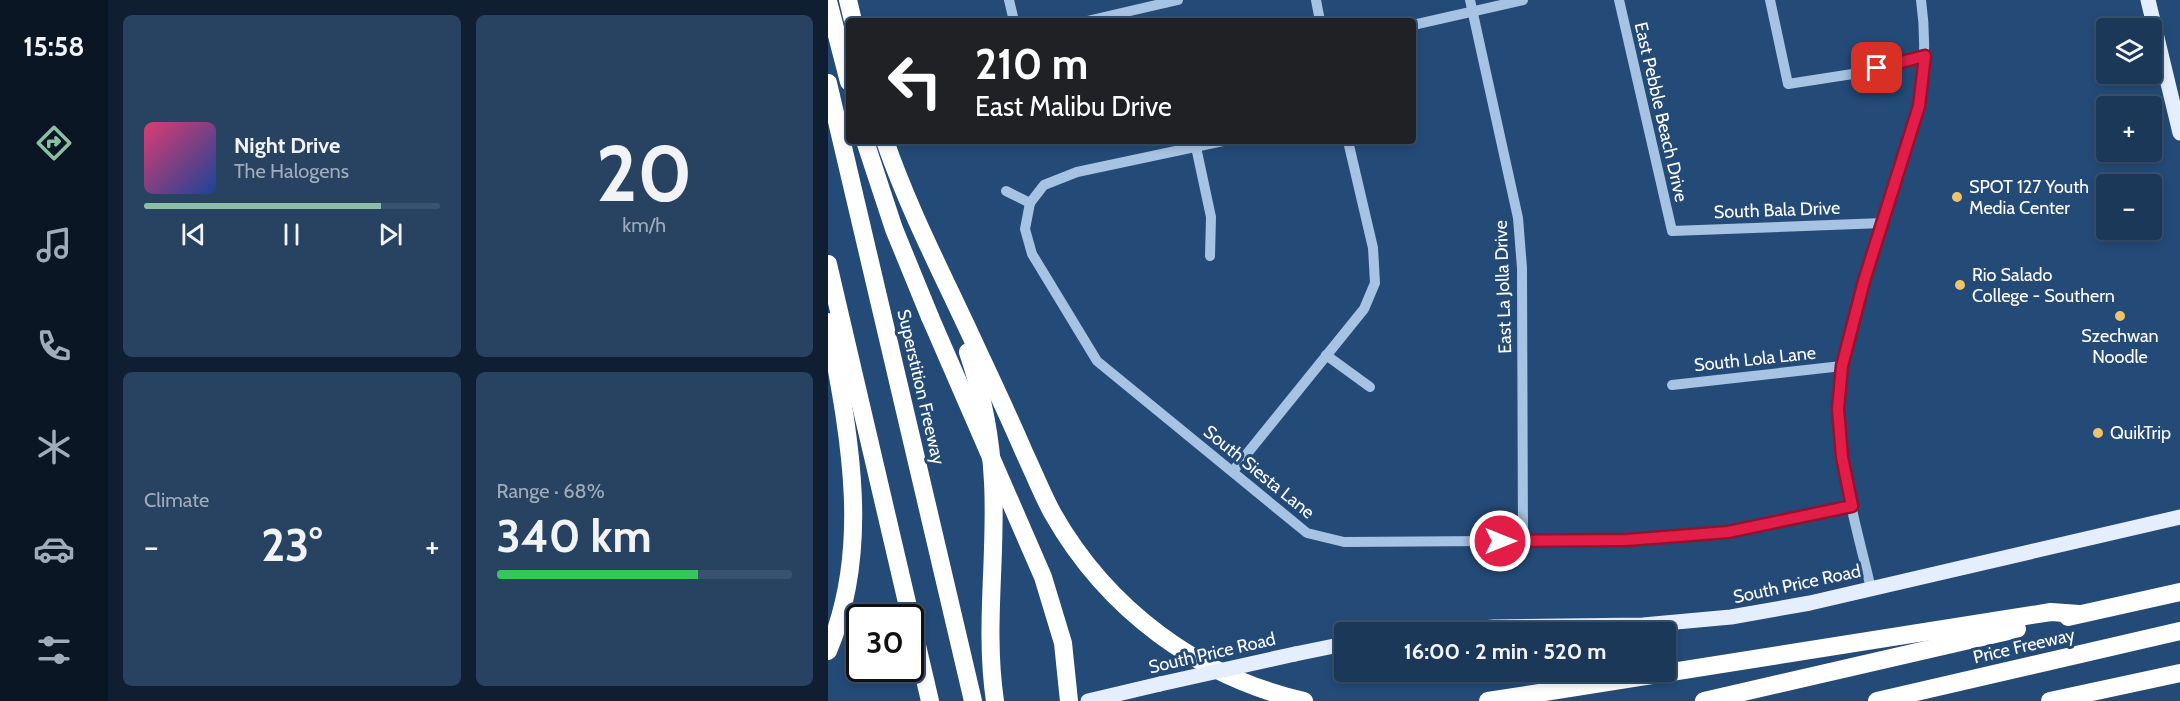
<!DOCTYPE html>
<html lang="en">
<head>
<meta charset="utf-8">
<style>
	:root { --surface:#1b3859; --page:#284362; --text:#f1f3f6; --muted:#a0acba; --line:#39526f; --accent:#8abfa5 }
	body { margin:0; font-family:Cabin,sans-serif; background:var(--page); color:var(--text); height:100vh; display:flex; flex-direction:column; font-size:22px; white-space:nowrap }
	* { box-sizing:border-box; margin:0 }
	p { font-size:20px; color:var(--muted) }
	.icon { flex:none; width:33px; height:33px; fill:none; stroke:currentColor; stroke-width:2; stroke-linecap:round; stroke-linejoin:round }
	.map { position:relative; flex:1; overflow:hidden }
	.panel { display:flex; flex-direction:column; gap:15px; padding:15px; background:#0f1f31; width:720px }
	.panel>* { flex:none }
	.top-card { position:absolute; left:18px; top:18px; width:570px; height:126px; border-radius:6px; box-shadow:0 3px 9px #0003,0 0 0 2px var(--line); background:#202124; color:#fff; overflow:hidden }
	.fabs { position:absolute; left:1268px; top:18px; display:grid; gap:12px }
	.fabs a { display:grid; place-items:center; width:66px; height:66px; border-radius:6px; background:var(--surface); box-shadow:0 3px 9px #0003,0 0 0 2px var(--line); font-size:30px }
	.speed { position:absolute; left:18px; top:604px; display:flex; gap:12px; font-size:30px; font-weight:700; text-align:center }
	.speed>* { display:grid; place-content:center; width:78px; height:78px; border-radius:50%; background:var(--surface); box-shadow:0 3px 9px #0003,0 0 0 2px var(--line); line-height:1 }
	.speed .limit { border:3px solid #111; border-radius:9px; background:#fff; color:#111 }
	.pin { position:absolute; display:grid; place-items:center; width:51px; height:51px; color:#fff; margin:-26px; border-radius:12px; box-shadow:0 3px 9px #0006 }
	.me { position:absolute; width:66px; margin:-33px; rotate:90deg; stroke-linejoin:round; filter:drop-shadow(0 0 4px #0008) }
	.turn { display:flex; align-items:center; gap:21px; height:126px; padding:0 30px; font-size:27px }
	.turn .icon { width:78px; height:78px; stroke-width:2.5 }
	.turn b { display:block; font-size:42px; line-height:51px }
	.big { font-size:45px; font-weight:700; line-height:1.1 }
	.panel .widget { flex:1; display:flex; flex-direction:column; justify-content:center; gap:9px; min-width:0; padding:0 21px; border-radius:9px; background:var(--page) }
	.panel .dial { align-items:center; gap:0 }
	.dial b { font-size:78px; line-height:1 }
	.song { display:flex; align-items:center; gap:18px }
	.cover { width:72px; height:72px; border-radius:9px; background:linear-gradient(135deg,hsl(340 70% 55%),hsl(220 70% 35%)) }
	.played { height:6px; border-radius:3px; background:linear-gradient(90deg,var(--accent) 80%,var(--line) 80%) }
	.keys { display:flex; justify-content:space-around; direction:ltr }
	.heat { display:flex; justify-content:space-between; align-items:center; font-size:33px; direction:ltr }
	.charge { height:9px; border-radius:4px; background:linear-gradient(90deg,#34c759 68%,var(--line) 0) }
	.panel .tiles { flex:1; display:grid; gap:15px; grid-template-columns:repeat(2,1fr) }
	.trip { position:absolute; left:506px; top:622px; width:342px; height:60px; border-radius:6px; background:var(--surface); box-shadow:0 3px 9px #0003,0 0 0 2px var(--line); font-weight:700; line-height:60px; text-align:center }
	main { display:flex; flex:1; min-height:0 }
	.tabs { display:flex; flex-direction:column; width:108px; justify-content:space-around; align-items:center; background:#0b1624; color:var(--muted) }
	.tabs .icon { width:42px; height:42px }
	.tabs .active { color:var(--accent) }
	.tabs b { font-size:27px; color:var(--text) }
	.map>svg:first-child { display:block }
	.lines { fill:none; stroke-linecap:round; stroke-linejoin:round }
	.minor { stroke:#a6c3e3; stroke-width:10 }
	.major { stroke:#e5eefc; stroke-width:15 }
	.highway { stroke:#fff; stroke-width:18 }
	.major-bridge { stroke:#e5eefc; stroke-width:15 }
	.highway-bridge { stroke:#fff; stroke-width:18 }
	.route-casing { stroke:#92132f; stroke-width:15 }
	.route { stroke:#e11d48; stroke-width:10 }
	.poi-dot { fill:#edc46a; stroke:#244a77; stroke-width:2 }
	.labels { text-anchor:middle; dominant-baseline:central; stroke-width:6; stroke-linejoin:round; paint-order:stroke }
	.street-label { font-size:18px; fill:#fff; stroke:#244a77 }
	.poi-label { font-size:18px; fill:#fff; stroke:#244a77; text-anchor:start }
</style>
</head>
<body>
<main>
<nav class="tabs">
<b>15:58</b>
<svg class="icon active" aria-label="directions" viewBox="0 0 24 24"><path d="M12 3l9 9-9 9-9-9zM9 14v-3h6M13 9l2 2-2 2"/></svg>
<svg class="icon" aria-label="music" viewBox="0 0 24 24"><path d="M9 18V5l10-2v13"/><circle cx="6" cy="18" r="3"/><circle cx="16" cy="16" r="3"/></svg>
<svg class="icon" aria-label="phone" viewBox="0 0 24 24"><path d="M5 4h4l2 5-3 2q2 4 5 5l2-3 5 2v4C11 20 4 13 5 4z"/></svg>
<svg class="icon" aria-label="climate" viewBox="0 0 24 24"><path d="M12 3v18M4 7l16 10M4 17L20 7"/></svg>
<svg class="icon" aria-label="car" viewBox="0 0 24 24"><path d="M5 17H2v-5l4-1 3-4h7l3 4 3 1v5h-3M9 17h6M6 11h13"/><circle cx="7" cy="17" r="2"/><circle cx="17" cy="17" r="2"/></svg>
<svg class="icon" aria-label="filters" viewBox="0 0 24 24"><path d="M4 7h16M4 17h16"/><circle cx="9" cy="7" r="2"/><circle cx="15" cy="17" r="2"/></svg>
</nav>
<section class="panel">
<div class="tiles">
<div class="widget">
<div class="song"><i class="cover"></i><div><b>Night Drive</b><p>The Halogens</p></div></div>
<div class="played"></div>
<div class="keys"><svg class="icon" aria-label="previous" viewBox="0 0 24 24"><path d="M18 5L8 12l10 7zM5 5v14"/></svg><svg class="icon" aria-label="pause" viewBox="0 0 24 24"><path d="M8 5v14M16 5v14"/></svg><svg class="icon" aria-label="next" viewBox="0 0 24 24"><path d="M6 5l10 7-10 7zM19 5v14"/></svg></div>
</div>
<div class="widget dial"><b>20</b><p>km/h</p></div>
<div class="widget"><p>Climate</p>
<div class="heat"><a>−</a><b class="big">23°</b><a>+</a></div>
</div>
<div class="widget"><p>Range · 68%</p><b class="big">340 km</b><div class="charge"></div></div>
</div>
</section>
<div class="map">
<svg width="1352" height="701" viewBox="0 0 1352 701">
	<rect width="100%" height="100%" fill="#244a77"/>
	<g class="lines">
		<!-- minor -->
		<g class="minor">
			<path d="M181 0 186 21"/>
			<path d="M488 0 492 21"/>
			<path d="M642 0 690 218 694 268 695 541"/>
			<path d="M791 0 844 231 1055 223"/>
			<path d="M942 0 960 84 1031 73 1097 56"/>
			<path d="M259 21 350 0"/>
			<path d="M585 25 695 0"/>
			<path d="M395 141 249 172 216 185 202 203 197 229 204 254 269 361 479 533 516 542 799 540 900 532 1024 506"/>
			<path d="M368 147 383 217 382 256"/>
			<path d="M178 191 202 203"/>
			<path d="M498 355 542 387"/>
			<path d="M844 385 1014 366"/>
			<path d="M405 471 536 309 547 283 545 248 520 141"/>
			<path d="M1043 589C1027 518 1000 439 1014 365 1026 300 1050 237 1070 173 1077 151 1087 127 1091 104 1097 69 1098 35 1093 0"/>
		</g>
		<!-- major -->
		<g class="major">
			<path d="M1320 0 1352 133"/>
			<path d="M587 633 666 627 815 625 903 617 982 603 1352 517"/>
			<path d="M467 654 516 644"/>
			<path d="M260 701 332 684"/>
		</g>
		<!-- highway -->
		<g class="highway">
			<path d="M20 0 25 21"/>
			<path d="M0 1 21 82"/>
			<path d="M0 83 145 701"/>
			<path d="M37 141 66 229 102 317"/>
			<path d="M57 141C82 213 117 279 149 349 165 383 181 417 196 452 206 473 214 494 225 514 279 609 370 677 476 701"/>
			<path d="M0 264 102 701"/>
			<path d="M0 322C20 430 45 545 0 651"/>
			<path d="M140 352C154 393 163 439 165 482 169 555 156 628 167 701"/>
			<path d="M1240 617 1352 592"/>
			<path d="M660 701 1223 612 1251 614"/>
			<path d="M876 701 1189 629"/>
			<path d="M1049 701 1352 631"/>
			<path d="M1222 701 1352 673"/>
		</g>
		<!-- major-bridge -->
		<path class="major-bridge" d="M332 684 467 654"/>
		<!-- highway-bridge -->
		<path class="highway-bridge" d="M102 317 215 577 235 643 241 701"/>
	</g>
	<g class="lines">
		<defs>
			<path id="route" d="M672 541 799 540 900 532 1024 506 1014 457 1010 409 1014 366 1036 281 1091 106 1097 56 1049 68"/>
		</defs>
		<!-- route casing -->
		<use href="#route" class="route-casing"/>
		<!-- route -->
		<use href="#route" class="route"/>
	</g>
	<!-- markers -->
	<g class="poi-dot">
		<circle cx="1129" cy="197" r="6"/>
		<circle cx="1132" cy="285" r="6"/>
		<circle cx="1292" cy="316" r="6"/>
		<circle cx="1270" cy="433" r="6"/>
	</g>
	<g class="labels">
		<!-- street labels -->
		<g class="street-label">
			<text transform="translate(833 112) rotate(77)">East Pebble Beach Drive</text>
			<text transform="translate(949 210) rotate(-2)">South Bala Drive</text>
			<text transform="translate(675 287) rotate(-92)">East La Jolla Drive</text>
			<text transform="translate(927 359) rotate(-6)">South Lola Lane</text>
			<text transform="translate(93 387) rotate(77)">Superstition Freeway</text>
			<text transform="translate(431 472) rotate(39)">South Siesta Lane</text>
			<text transform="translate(969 584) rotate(-12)">South Price Road</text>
			<text transform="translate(1196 646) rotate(-13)">Price Freeway</text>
			<text transform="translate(384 653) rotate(-13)">South Price Road</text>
		</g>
		<!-- poi labels -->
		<g class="poi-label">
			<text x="1141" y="187">SPOT 127 Youth<tspan x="1141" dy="21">Media Center</tspan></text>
			<text x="1144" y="275">Rio Salado<tspan x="1144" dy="21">College - Southern</tspan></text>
			<text x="1292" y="336" text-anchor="middle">Szechwan<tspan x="1292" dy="21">Noodle</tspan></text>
			<text x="1282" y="433">QuikTrip</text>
		</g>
	</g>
</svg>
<div class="fabs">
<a><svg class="icon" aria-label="layers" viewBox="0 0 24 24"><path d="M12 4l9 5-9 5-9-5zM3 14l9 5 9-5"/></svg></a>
<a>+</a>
<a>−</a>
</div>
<div class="speed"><div class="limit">30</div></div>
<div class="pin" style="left:1049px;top:68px;background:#d93025"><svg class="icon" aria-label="arrive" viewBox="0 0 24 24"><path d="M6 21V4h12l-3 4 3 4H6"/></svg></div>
<svg class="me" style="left:672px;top:541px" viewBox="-20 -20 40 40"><circle r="17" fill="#e11d48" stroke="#fff" stroke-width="3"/><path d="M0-11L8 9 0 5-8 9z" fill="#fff"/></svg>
<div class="trip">16:00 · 2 min · 520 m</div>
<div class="top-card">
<div class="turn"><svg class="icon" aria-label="left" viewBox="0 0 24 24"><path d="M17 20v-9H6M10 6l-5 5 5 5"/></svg><div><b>210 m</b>East Malibu Drive</div></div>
</div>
</div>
</main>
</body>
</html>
